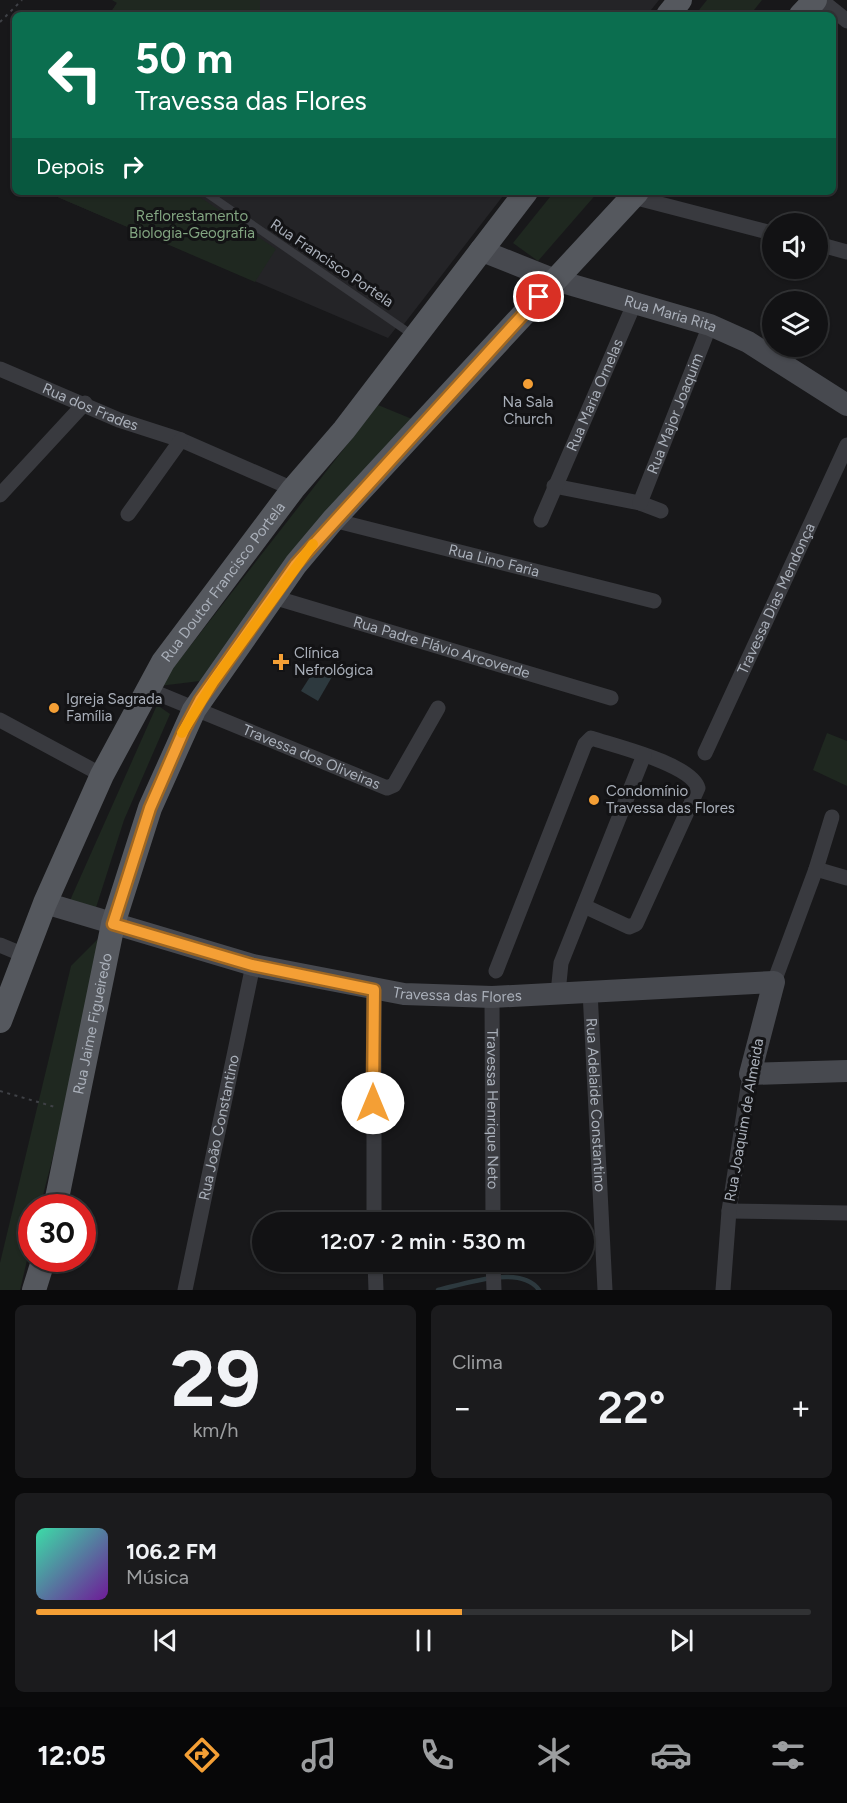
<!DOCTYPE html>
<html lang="pt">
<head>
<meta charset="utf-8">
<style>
	:root { --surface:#121214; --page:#1b1b1d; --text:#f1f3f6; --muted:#9c9ea0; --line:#313234; --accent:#f49f35 }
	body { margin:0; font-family:Figtree,sans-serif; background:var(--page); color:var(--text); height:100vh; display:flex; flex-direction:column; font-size:22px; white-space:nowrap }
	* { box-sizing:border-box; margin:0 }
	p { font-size:20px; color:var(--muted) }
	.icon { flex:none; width:33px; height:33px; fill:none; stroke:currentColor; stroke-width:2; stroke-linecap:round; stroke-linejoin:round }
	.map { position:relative; height:1290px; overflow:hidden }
	.side { display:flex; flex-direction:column; gap:15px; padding:15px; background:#0a0a0b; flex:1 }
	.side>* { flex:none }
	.hud { position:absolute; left:12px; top:12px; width:824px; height:183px; border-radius:9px; box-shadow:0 2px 4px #0004,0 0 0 2px var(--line); background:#0b6e4f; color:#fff; overflow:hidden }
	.fabs { position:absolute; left:762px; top:213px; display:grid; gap:12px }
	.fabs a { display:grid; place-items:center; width:66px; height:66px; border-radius:50%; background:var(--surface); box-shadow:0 2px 4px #0004,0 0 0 2px var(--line); font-size:30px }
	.speed { position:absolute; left:18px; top:1194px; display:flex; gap:12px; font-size:30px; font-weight:700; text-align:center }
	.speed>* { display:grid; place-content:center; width:78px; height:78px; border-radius:50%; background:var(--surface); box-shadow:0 2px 4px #0004,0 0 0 2px var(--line); line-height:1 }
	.speed .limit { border:9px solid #d22; background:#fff; color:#111 }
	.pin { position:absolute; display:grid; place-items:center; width:51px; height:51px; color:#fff; margin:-26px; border:3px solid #fff; border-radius:50%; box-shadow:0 2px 6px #0007 }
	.me { position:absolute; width:66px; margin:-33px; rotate:0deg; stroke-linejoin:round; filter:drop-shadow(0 0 4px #0008) }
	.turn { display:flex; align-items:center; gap:21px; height:126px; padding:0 24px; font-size:27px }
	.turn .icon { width:78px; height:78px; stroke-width:2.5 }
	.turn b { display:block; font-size:42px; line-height:51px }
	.then { display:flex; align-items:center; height:57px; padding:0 24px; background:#0003; gap:12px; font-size:22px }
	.big { font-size:45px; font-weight:600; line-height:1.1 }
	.side .tile { flex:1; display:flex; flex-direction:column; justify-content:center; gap:9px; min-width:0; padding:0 21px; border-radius:9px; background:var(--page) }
	.side .dial { align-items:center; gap:0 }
	.dial b { font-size:78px; line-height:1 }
	.song { display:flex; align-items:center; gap:18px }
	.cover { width:72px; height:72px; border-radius:9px; background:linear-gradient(135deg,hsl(160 70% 55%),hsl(280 70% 35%)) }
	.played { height:6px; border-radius:3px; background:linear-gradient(90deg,var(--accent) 55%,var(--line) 55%) }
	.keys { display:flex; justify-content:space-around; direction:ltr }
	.heat { display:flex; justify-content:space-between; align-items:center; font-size:33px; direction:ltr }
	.side .tiles { flex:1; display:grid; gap:15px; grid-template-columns:1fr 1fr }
	.tile:last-child { grid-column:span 2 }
	.trip { position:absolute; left:252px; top:1212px; width:342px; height:60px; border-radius:30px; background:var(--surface); box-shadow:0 2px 4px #0004,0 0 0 2px var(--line); font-weight:600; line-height:60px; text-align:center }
	.dock { display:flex; height:96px; justify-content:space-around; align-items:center; background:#070708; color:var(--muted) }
	.dock .icon { width:42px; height:42px }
	.dock .current { color:var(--accent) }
	.dock b { font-size:27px; color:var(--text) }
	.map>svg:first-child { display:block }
	.built { fill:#242427 }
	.green { fill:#1f2820 }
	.water { fill:#2d393e }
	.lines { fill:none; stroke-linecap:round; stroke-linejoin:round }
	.stream { stroke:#2d393e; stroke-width:4.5 }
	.path { stroke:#3f4146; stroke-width:2; stroke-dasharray:3 4.5; stroke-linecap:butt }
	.lane { stroke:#393a3f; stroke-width:8 }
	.street { stroke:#393a3f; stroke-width:15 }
	.secondary { stroke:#47494f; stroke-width:22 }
	.primary { stroke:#55585e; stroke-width:24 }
	.route-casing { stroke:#9f6722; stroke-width:15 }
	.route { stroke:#f49f35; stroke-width:10 }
	.slow { stroke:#f59e0b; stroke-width:10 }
	.poi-dot { fill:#f49f35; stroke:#131315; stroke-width:2 }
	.labels { text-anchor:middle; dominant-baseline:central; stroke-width:6; stroke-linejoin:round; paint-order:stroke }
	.park-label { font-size:15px; fill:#82a581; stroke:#131315 }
	.street-label { font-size:15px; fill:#aab0ba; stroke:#131315 }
	.poi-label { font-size:15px; fill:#aab0ba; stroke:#131315; text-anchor:start }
</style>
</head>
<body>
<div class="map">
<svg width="847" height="1290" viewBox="0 0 847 1290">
	<rect width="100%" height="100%" fill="#18181a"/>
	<!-- built -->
	<g class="built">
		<path d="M119 0H659L647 15H109Z"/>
		<path d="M46 192H506L404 324H399L388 338Z"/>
	</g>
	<!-- green -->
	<g class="green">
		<path d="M112 0H260V15H109L117 3Z"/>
		<path d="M707 0H762L750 15H695Z"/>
		<path d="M46 192H164L169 196 197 195 276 249 255 282Z"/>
		<path d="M554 192H598L538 261 513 243Z"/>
		<path d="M378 405 412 419 200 681 159 686Z"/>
		<path d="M157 705 170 714 124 820 94 914 68 905Z"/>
		<path d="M827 733 847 741V786L813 770Z"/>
		<path d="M101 936 61 1125 40 1207 32 1208 31 1243 20 1290H0V1263L71 966Z"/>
	</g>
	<!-- water -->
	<path class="water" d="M317 666 333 675 318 701 301 691Z"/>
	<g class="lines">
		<!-- stream -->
		<path class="stream" d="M438 1290C464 1284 521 1264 539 1290"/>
		<!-- path -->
		<g class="path">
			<path d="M0 22 22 0"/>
			<path d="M0 1091 55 1107"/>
		</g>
		<!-- lane -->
		<g class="lane">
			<path d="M442 15H455"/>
			<path d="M205 192 414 336"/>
		</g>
		<!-- street -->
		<g class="street">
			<path d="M821 0 847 21"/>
			<path d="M633 197 772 233"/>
			<path d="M818 244 847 252"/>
			<path id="s1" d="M0 369 119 420 181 440 293 489"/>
			<path d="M554 486 640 503 661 511"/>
			<path d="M0 495 85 403"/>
			<path id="s2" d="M640 503 710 325"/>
			<path d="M128 514 181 440"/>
			<path id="s3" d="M333 520 654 601"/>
			<path id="s4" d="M541 520 635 302"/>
			<path id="s5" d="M273 597 611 698"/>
			<path id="s6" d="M147 689 387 788 394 785 438 708"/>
			<path d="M0 720 102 775"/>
			<path id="s7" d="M705 753 847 445"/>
			<path d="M816 869 847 878"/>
			<path d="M0 945 24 955"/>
			<path d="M496 971 585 744 591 738C615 746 691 764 698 788L636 924 629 927 584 906"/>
			<path d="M774 982 816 869 832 817"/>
			<path id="s8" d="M590 991 605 1290"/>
			<path d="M558 993 561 963 644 755"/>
			<path id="s9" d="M492 997 493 1222"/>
			<path d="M729 1211 847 1213"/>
			<path d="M374 1222V991"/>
			<path d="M375 1262 376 1290"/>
			<path d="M493 1262 494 1290"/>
			<path id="s10" d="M185 1290 253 965"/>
			<path d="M723 1290 729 1211 750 1074"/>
		</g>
		<!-- secondary -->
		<g class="secondary">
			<path id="s11" d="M480 250 555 280 710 325 748 342 847 405"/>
			<path id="s12" d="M45 903 253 965 404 994 492 997 774 982 750 1074 847 1071"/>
		</g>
		<!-- primary -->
		<g class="primary">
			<path d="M668 15 680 0"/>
			<path d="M801 15 815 0"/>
			<path id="s13" d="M0 1021 45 903 102 775 163 662 293 489 344 430 526 192"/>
			<path id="s14" d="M55 1208 113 924 150 808 194 710 296 564 333 520 637 192"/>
			<path d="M34 1290 44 1258"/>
		</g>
	</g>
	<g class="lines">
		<defs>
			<path id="route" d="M373 1103 374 990 252 965 113 924 150 808 184 730 200 700 296 564 539 297"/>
		</defs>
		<!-- route casing -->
		<use href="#route" class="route-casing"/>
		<!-- route -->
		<use href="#route" class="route"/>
		<!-- slow -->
		<path class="slow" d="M182 733 214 681 313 544"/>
	</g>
	<!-- markers -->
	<g class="poi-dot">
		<circle cx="528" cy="384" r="6"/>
		<path d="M278 653h6v6h6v6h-6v6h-6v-6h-6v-6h6z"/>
		<circle cx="54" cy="708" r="6"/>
		<circle cx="594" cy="800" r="6"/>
	</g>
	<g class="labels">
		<!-- park labels -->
		<g class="park-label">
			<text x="192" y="216">Reflorestamento<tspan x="192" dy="17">Biologia-Geografia</tspan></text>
		</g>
		<!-- street labels -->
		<g class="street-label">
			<text transform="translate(332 263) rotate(34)">Rua Francisco Portela</text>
			<text stroke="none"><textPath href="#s11" startOffset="201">Rua Maria Rita</textPath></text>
			<text stroke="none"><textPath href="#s4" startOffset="136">Rua Maria Ornelas</textPath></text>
			<text stroke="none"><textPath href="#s1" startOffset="98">Rua dos Frades</textPath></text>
			<text stroke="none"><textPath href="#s2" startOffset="96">Rua Major Joaquim</textPath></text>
			<text stroke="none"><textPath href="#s3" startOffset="166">Rua Lino Faria</textPath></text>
			<text stroke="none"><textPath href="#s13" startOffset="495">Rua Doutor Francisco Portela</textPath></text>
			<text stroke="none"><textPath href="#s7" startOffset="170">Travessa Dias Mendonça</textPath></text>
			<text stroke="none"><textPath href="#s5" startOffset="176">Rua Padre Flávio Arcoverde</textPath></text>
			<text stroke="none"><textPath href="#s6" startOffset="178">Travessa dos Oliveiras</textPath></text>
			<text stroke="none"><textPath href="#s12" startOffset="424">Travessa das Flores</textPath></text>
			<text stroke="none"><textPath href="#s14" startOffset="188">Rua Jaime Figueiredo</textPath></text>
			<text stroke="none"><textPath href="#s8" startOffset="114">Rua Adelaide Constantino</textPath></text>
			<text stroke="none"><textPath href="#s9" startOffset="112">Travessa Henrique Neto</textPath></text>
			<text transform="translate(744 1120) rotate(-80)">Rua Joaquim de Almeida</text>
			<text stroke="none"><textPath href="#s10" startOffset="166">Rua João Constantino</textPath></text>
		</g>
		<!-- poi labels -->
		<g class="poi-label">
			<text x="528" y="402" text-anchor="middle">Na Sala<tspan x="528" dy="17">Church</tspan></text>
			<text x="294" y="653">Clínica<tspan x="294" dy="17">Nefrológica</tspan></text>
			<text x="66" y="699">Igreja Sagrada<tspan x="66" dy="17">Família</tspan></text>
			<text x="606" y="791">Condomínio<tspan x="606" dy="17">Travessa das Flores</tspan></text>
		</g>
	</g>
</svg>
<div class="fabs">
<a><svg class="icon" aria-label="sound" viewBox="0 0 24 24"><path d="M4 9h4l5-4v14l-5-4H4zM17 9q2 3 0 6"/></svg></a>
<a><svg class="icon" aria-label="layers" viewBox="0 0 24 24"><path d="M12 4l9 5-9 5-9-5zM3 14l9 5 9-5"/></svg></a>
</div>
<div class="speed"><div class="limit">30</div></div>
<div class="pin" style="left:539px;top:297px;background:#d93025"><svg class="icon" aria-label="arrive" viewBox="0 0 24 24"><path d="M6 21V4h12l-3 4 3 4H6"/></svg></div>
<svg class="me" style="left:373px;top:1103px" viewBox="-20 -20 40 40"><circle r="19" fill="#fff"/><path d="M0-13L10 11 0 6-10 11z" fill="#f49f35"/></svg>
<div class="trip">12:07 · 2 min · 530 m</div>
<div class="hud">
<div class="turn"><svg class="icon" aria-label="left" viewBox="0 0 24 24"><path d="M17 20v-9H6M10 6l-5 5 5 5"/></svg><div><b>50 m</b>Travessa das Flores</div></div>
<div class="then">Depois<svg class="icon" aria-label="right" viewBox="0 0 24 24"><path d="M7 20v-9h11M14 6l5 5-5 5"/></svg></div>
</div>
</div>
<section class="side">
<div class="tiles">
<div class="tile dial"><b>29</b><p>km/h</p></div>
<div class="tile"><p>Clima</p>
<div class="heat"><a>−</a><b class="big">22°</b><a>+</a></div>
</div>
<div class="tile">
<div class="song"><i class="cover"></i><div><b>106.2 FM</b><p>Música</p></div></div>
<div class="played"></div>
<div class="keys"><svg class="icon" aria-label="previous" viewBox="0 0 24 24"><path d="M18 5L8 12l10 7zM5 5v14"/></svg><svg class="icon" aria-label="pause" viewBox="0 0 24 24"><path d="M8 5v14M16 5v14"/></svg><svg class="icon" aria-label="next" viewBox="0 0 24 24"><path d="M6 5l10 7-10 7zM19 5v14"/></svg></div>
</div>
</div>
</section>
<nav class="dock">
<b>12:05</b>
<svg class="icon current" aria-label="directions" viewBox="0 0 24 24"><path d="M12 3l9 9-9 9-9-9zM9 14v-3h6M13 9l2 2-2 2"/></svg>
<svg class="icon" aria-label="music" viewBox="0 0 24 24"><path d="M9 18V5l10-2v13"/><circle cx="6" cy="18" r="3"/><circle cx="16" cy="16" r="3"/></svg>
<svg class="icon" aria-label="phone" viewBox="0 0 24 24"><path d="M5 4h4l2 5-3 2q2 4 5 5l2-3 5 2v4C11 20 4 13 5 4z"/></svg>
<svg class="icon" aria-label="climate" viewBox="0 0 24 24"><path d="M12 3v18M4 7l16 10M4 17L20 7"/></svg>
<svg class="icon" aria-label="car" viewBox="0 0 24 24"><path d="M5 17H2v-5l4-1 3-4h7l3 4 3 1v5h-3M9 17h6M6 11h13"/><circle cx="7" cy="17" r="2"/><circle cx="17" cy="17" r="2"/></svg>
<svg class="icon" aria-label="filters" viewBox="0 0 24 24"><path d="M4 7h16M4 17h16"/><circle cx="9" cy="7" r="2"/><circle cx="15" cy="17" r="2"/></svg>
</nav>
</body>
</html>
